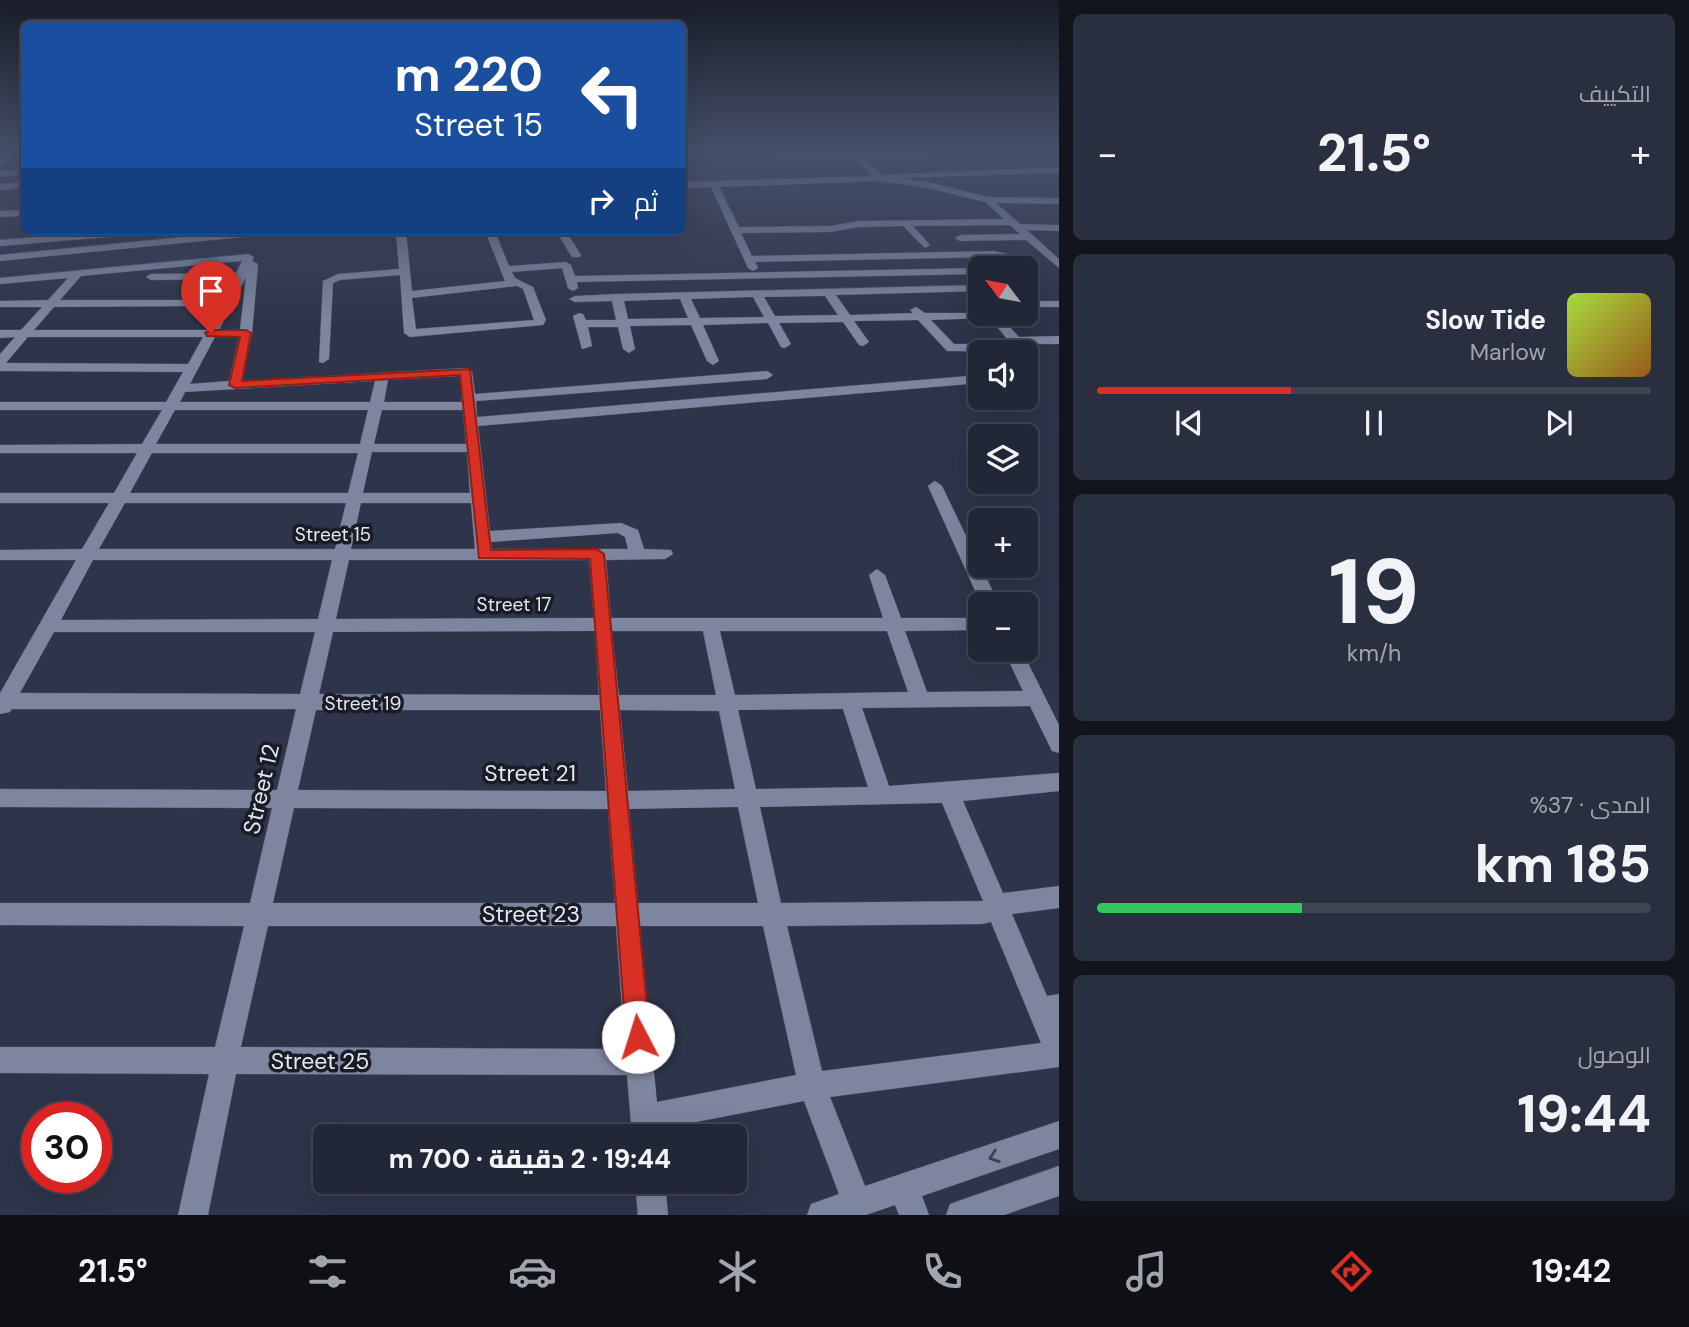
<!DOCTYPE html>
<html lang="ar">
<head>
<meta charset="utf-8">
<style>
	:root { --surface:#222737; --page:#2a2f3f; --text:#f1f3f6; --muted:#a2a5ad; --line:#3f4452; --accent:#d93025 }
	body { margin:0; font-family:"DM Sans",Cairo,sans-serif; background:var(--page); color:var(--text); direction:rtl; height:100vh; display:flex; flex-direction:column; font-size:26px; white-space:nowrap }
	* { box-sizing:border-box; margin:0 }
	p { font-size:23px; color:var(--muted) }
	.icon { flex:none; width:38px; height:38px; fill:none; stroke:currentColor; stroke-width:2; stroke-linecap:round; stroke-linejoin:round }
	.map { position:relative; flex:1; overflow:hidden; direction:ltr }
	.details { display:flex; flex-direction:column; gap:14px; padding:14px; background:#13151e; width:630px }
	.details>* { flex:none }
	.guide { position:absolute; left:21px; top:21px; width:665px; height:214px; border-radius:10px; box-shadow:0 7px 28px #0002,0 0 0 2px var(--line); direction:rtl; background:#1a4fa0; color:#fff; overflow:hidden }
	.needle { width:46px; rotate:302deg }
	.tools { position:absolute; left:968px; top:256px; display:grid; gap:14px }
	.tools a { display:grid; place-items:center; width:70px; height:70px; border-radius:10px; background:var(--surface); box-shadow:0 7px 28px #0002,0 0 0 2px var(--line); font-size:35px }
	.speed { position:absolute; left:21px; top:1102px; display:flex; gap:14px; font-size:35px; font-weight:700; text-align:center }
	.speed>* { display:grid; place-content:center; width:91px; height:91px; border-radius:50%; background:var(--surface); box-shadow:0 7px 28px #0002,0 0 0 2px var(--line); line-height:1 }
	.speed .limit { border:10px solid #d22; background:#fff; color:#111 }
	.pin { position:absolute; display:grid; place-items:center; width:60px; height:60px; color:#fff; margin:-72px -30px; border-radius:50% 50% 50% 0; rotate:-45deg; box-shadow:0 0 7px #0007 }
	.pin .icon { rotate:45deg }
	.me { position:absolute; width:77px; margin:-38px; rotate:355deg; stroke-linejoin:round; filter:drop-shadow(0 0 5px #0008) }
	.turn { display:flex; align-items:center; gap:24px; height:147px; padding:0 28px; font-size:32px }
	.turn .icon { width:91px; height:91px; stroke-width:2.5 }
	.turn b { display:block; font-size:49px; line-height:60px }
	.then { display:flex; align-items:center; height:66px; padding:0 28px; background:#0003; gap:14px; font-size:26px }
	.big { font-size:52px; font-weight:800; line-height:1.1 }
	.details .card { flex:1; display:flex; flex-direction:column; justify-content:center; gap:10px; min-width:0; padding:0 24px; border-radius:10px; background:var(--page) }
	.details .dial { align-items:center; gap:0 }
	.dial b { font-size:91px; line-height:1 }
	.song { display:flex; align-items:center; gap:21px }
	.cover { width:84px; height:84px; border-radius:10px; background:linear-gradient(135deg,hsl(80 70% 55%),hsl(30 70% 35%)) }
	.played { height:7px; border-radius:4px; background:linear-gradient(90deg,var(--accent) 35%,var(--line) 35%) }
	.keys { display:flex; justify-content:space-around; direction:ltr }
	.heat { display:flex; justify-content:space-between; align-items:center; font-size:38px; direction:ltr }
	.charge { height:10px; border-radius:5px; background:linear-gradient(90deg,#34c759 37%,var(--line) 0) }
	.trip { position:absolute; left:313px; top:1124px; width:434px; height:70px; border-radius:10px; background:var(--surface); box-shadow:0 7px 28px #0002,0 0 0 2px var(--line); font-weight:800; line-height:70px; text-align:center; direction:rtl }
	.tabs { display:flex; height:112px; justify-content:space-around; align-items:center; background:#0e1016; color:var(--muted) }
	.tabs .icon { width:49px; height:49px }
	.tabs .active { color:var(--accent) }
	.tabs b { font-size:32px; color:var(--text) }
	main { display:flex; flex:1; min-height:0 }
	.map>svg:first-child { display:block }
	.lines { fill:none; stroke-linecap:round; stroke-linejoin:round }
	.minor-casing { stroke:#4b5061; stroke-width:1 }
	.minor { fill:#7e859e; fill-rule:evenodd }
	.oneway { stroke:#3c414f }
	.route { fill:#d93025; stroke:#8d1f18; stroke-width:2 }
	.labels { text-anchor:middle; dominant-baseline:central; stroke-width:7; stroke-linejoin:round; paint-order:stroke }
	.street-label { font-size:19px; fill:#e3e7f4; stroke:#191c25 }
	.near-street-label { font-size:23px; fill:#e3e7f4; stroke:#191c25 }
</style>
</head>
<body>
<main>
<section class="details">
<div class="card"><p>التكييف</p>
<div class="heat"><a>−</a><b class="big">21.5°</b><a>+</a></div>
</div>
<div class="card">
<div class="song"><i class="cover"></i><div><b>Slow Tide</b><p>Marlow</p></div></div>
<div class="played"></div>
<div class="keys"><svg class="icon" aria-label="previous" viewBox="0 0 24 24"><path d="M18 5L8 12l10 7zM5 5v14"/></svg><svg class="icon" aria-label="pause" viewBox="0 0 24 24"><path d="M8 5v14M16 5v14"/></svg><svg class="icon" aria-label="next" viewBox="0 0 24 24"><path d="M6 5l10 7-10 7zM19 5v14"/></svg></div>
</div>
<div class="card dial"><b>19</b><p>km/h</p></div>
<div class="card"><p>المدى · 37%</p><b class="big">185 km</b><div class="charge"></div></div>
<div class="card"><p>الوصول</p><b class="big">19:44</b></div>
</section>
<div class="map">
<svg width="1059" height="1215" viewBox="0 0 1059 1215">
	<rect width="100%" height="100%" fill="#2e3449"/>
	<g class="lines">
		<defs>
			<g id="minor">
				<path d="M7 152H15L0 165V158Z"/>
				<path d="M963 152 959 154 861 156 883 175 1059 167V173L898 178 928 182 988 197 1059 198V204L996 203 1020 224 1059 225V231L1027 230 1059 259V268L1026 240 960 241 955 238 960 235 1020 234 1010 225 913 226 930 245 925 248 903 226 859 227 830 232 741 233 752 256 994 251 1012 255 1025 268H1014L1005 259 994 257 755 262 758 268 753 271 748 268 711 187 682 188V182L874 176 852 156 777 157 780 153ZM879 181 928 188 985 202 1004 219 859 221 830 226 739 227 719 187Z"/>
				<path d="M24 170V175L0 177V171Z"/>
				<path d="M24 182V188L0 190V184Z"/>
				<path d="M24 210V216L0 217V211Z"/>
				<path d="M110 231H150L145 234 0 246V240Z"/>
				<path d="M244 231H279L274 234 0 261V255Z"/>
				<path d="M396 231H406L412 291 505 281 485 231H495L509 266 566 262 571 265 575 276 980 268V274L577 282 578 288 573 291 568 288 562 268 512 272 515 278 533 287 546 320 543 325 410 337 404 333 400 275 340 280 333 283 329 359 323 363 319 362 323 281 338 274 399 269ZM517 286 523 289 534 320 416 329 412 298Z"/>
				<path d="M556 231H566L581 255 580 257H572Z"/>
				<path d="M249 254 254 257 252 261 258 264 252 333 242 381 466 368 472 372 475 394 767 371 773 375 767 379 476 401 477 417 980 375V383L478 426 490 531 621 523 638 530 644 549 671 550 673 554 665 559 606 560 611 618H883L869 575 877 569 885 575 901 618H980V630L905 631 927 692 1023 691 1003 649H1021L1059 725V753L1052 751 1030 706 862 708 889 786 1059 773V791L963 801 1003 893 1059 886V908L1012 914 1047 996 1059 994V1067L830 1097 865 1186 1059 1121V1149L922 1196 929 1215H899L895 1205 866 1215H807L811 1204 839 1194 804 1101 660 1129V1136H632L627 1075 236 1074 208 1215H178L209 1074 0 1073V1047H215L244 926 0 925V903H250L272 808 0 807V789L277 790 296 709H12L10 712 0 714V693L76 560H0V550L82 549 109 503H0V493H114L137 453H0V445L142 444 162 410H0V402H166L183 372 0 371V354L15 337 0 338V330H21L42 307H0V301L48 300 68 278 0 284V278ZM242 261 236 273 151 274 146 277 151 280 233 279 224 300H60L81 276ZM246 277 240 329 219 330 245 279ZM220 306 207 330H34L54 307ZM28 337H203L188 364 6 363ZM215 337H239L229 381 190 384ZM460 376 462 402H384L388 380ZM375 381 370 402H180L185 392ZM175 410H368L360 444H156ZM382 410H463L466 444H374ZM372 452H467L470 493H363ZM152 453H358L348 493H130ZM125 503H346L335 549H99ZM361 503H471L475 549H351ZM618 533 625 537 628 549H492L491 542ZM93 560H332L318 619 61 620ZM349 560H589L594 618 336 619ZM595 631 599 695 319 694 333 632ZM612 631H703L716 695H619ZM720 631H887L908 692 735 695ZM54 632H315L300 694 20 693ZM843 709 868 787 756 789 738 710ZM316 710H600L606 791 298 790ZM620 710 719 711 735 789 628 791ZM942 803 983 901 781 903 760 807ZM738 807 758 903H638L629 809ZM294 808 608 809 615 903H273ZM991 922 1041 1043 822 1071 787 926 982 924ZM268 926H616L625 1049 241 1047ZM640 926H763L796 1075 657 1102Z"/>
				<path d="M1026 270 1040 281V285L1026 289V283L1029 282 1026 279Z"/>
				<path d="M980 285V291L836 295 850 315 913 313 910 310 916 307 925 313H997L1019 337 1059 336V344H1023L1022 351 1018 352 947 351 918 320 854 321 869 342 863 346 859 345 843 322 779 323 791 344 785 348 781 347 768 323 703 325 719 361 713 365 707 361 691 325 630 326 635 349 629 353 623 349 618 327H588L592 346 582 349 573 316 579 313 583 314 586 320H616L612 301 575 302 569 299 575 296 617 294ZM825 296 838 315 775 316 764 297ZM753 297 764 317 700 318 691 299ZM680 299 688 318 628 319 624 301ZM990 318 1011 344H954L931 320Z"/>
				<rect x="1026" y="301" width="33" height="6"/>
				<path d="M935 481 942 486 999 604H981L928 486Z"/>
				<path d="M1059 1166V1196L1004 1215H946L950 1204Z"/>
				<path d="M635 1181H665L668 1215H638Z"/>
			</g>
		</defs>
		<!-- minor casing -->
		<use href="#minor" class="minor-casing"/>
		<!-- minor -->
		<use href="#minor" class="minor"/>
	</g>
	<!-- one-way arrows -->
	<defs><path id="oneway-chevron" d="M-2-3.5L2.5 0L-2 3.5" fill="none" stroke-width="1.6" stroke-linecap="round" stroke-linejoin="round" transform="scale(1.75)"/></defs>
	<use class="oneway" href="#oneway-chevron" transform="translate(994 1157) rotate(161)"/>
	<!-- sky -->
	<linearGradient id="sky" x2="0" y2="1"><stop stop-color="#191d28"/><stop offset="0.47" stop-color="#46506a"/><stop offset="1" stop-color="#46506a" stop-opacity="0"/></linearGradient>
	<rect width="1059" height="322" fill="url(#sky)"/>
	<!-- route -->
	<path class="route" d="M211 330H246L251 333 242 381 470 369 491 550 597 549 604 554 650 1037 646 1046 638 1049 629 1046 626 1037 590 559 479 558 460 375 235 388 229 385 240 337 207 336 205 333Z"/>
	<g class="labels">
		<!-- street labels -->
		<g class="street-label">
			<text x="333" y="534">Street 15</text>
			<text x="514" y="604">Street 17</text>
			<text x="363" y="703">Street 19</text>
		</g>
		<!-- near-street labels -->
		<g class="near-street-label">
			<text x="530" y="773">Street 21</text>
			<text transform="translate(261 789) rotate(-77)">Street 12</text>
			<text x="531" y="914">Street 23</text>
			<text x="320" y="1061">Street 25</text>
		</g>
	</g>
</svg>
<div class="tools">
<a><svg class="needle" viewBox="-14 -14 28 28"><path d="M0-13l5 13h-10z" fill="#e53935"/><path d="M0 13l5-13h-10z" fill="#a2a5ad"/></svg></a>
<a><svg class="icon" aria-label="sound" viewBox="0 0 24 24"><path d="M4 9h4l5-4v14l-5-4H4zM17 9q2 3 0 6"/></svg></a>
<a><svg class="icon" aria-label="layers" viewBox="0 0 24 24"><path d="M12 4l9 5-9 5-9-5zM3 14l9 5 9-5"/></svg></a>
<a>+</a>
<a>−</a>
</div>
<div class="speed"><div class="limit">30</div></div>
<div class="pin" style="left:211px;top:333px;background:#d93025"><svg class="icon" aria-label="arrive" viewBox="0 0 24 24"><path d="M6 21V4h12l-3 4 3 4H6"/></svg></div>
<svg class="me" style="left:638px;top:1037px" viewBox="-20 -20 40 40"><circle r="19" fill="#fff"/><path d="M0-13L10 11 0 6-10 11z" fill="#d93025"/></svg>
<div class="trip">19:44 · 2 دقيقة · 700 m</div>
<div class="guide">
<div class="turn"><svg class="icon" aria-label="left" viewBox="0 0 24 24"><path d="M17 20v-9H6M10 6l-5 5 5 5"/></svg><div><b>220 m</b>Street 15</div></div>
<div class="then">ثم<svg class="icon" aria-label="right" viewBox="0 0 24 24"><path d="M7 20v-9h11M14 6l5 5-5 5"/></svg></div>
</div>
</div>
</main>
<nav class="tabs">
<b>19:42</b>
<svg class="icon active" aria-label="directions" viewBox="0 0 24 24"><path d="M12 3l9 9-9 9-9-9zM9 14v-3h6M13 9l2 2-2 2"/></svg>
<svg class="icon" aria-label="music" viewBox="0 0 24 24"><path d="M9 18V5l10-2v13"/><circle cx="6" cy="18" r="3"/><circle cx="16" cy="16" r="3"/></svg>
<svg class="icon" aria-label="phone" viewBox="0 0 24 24"><path d="M5 4h4l2 5-3 2q2 4 5 5l2-3 5 2v4C11 20 4 13 5 4z"/></svg>
<svg class="icon" aria-label="climate" viewBox="0 0 24 24"><path d="M12 3v18M4 7l16 10M4 17L20 7"/></svg>
<svg class="icon" aria-label="car" viewBox="0 0 24 24"><path d="M5 17H2v-5l4-1 3-4h7l3 4 3 1v5h-3M9 17h6M6 11h13"/><circle cx="7" cy="17" r="2"/><circle cx="17" cy="17" r="2"/></svg>
<svg class="icon" aria-label="filters" viewBox="0 0 24 24"><path d="M4 7h16M4 17h16"/><circle cx="9" cy="7" r="2"/><circle cx="15" cy="17" r="2"/></svg>
<b>21.5°</b>
</nav>
</body>
</html>
